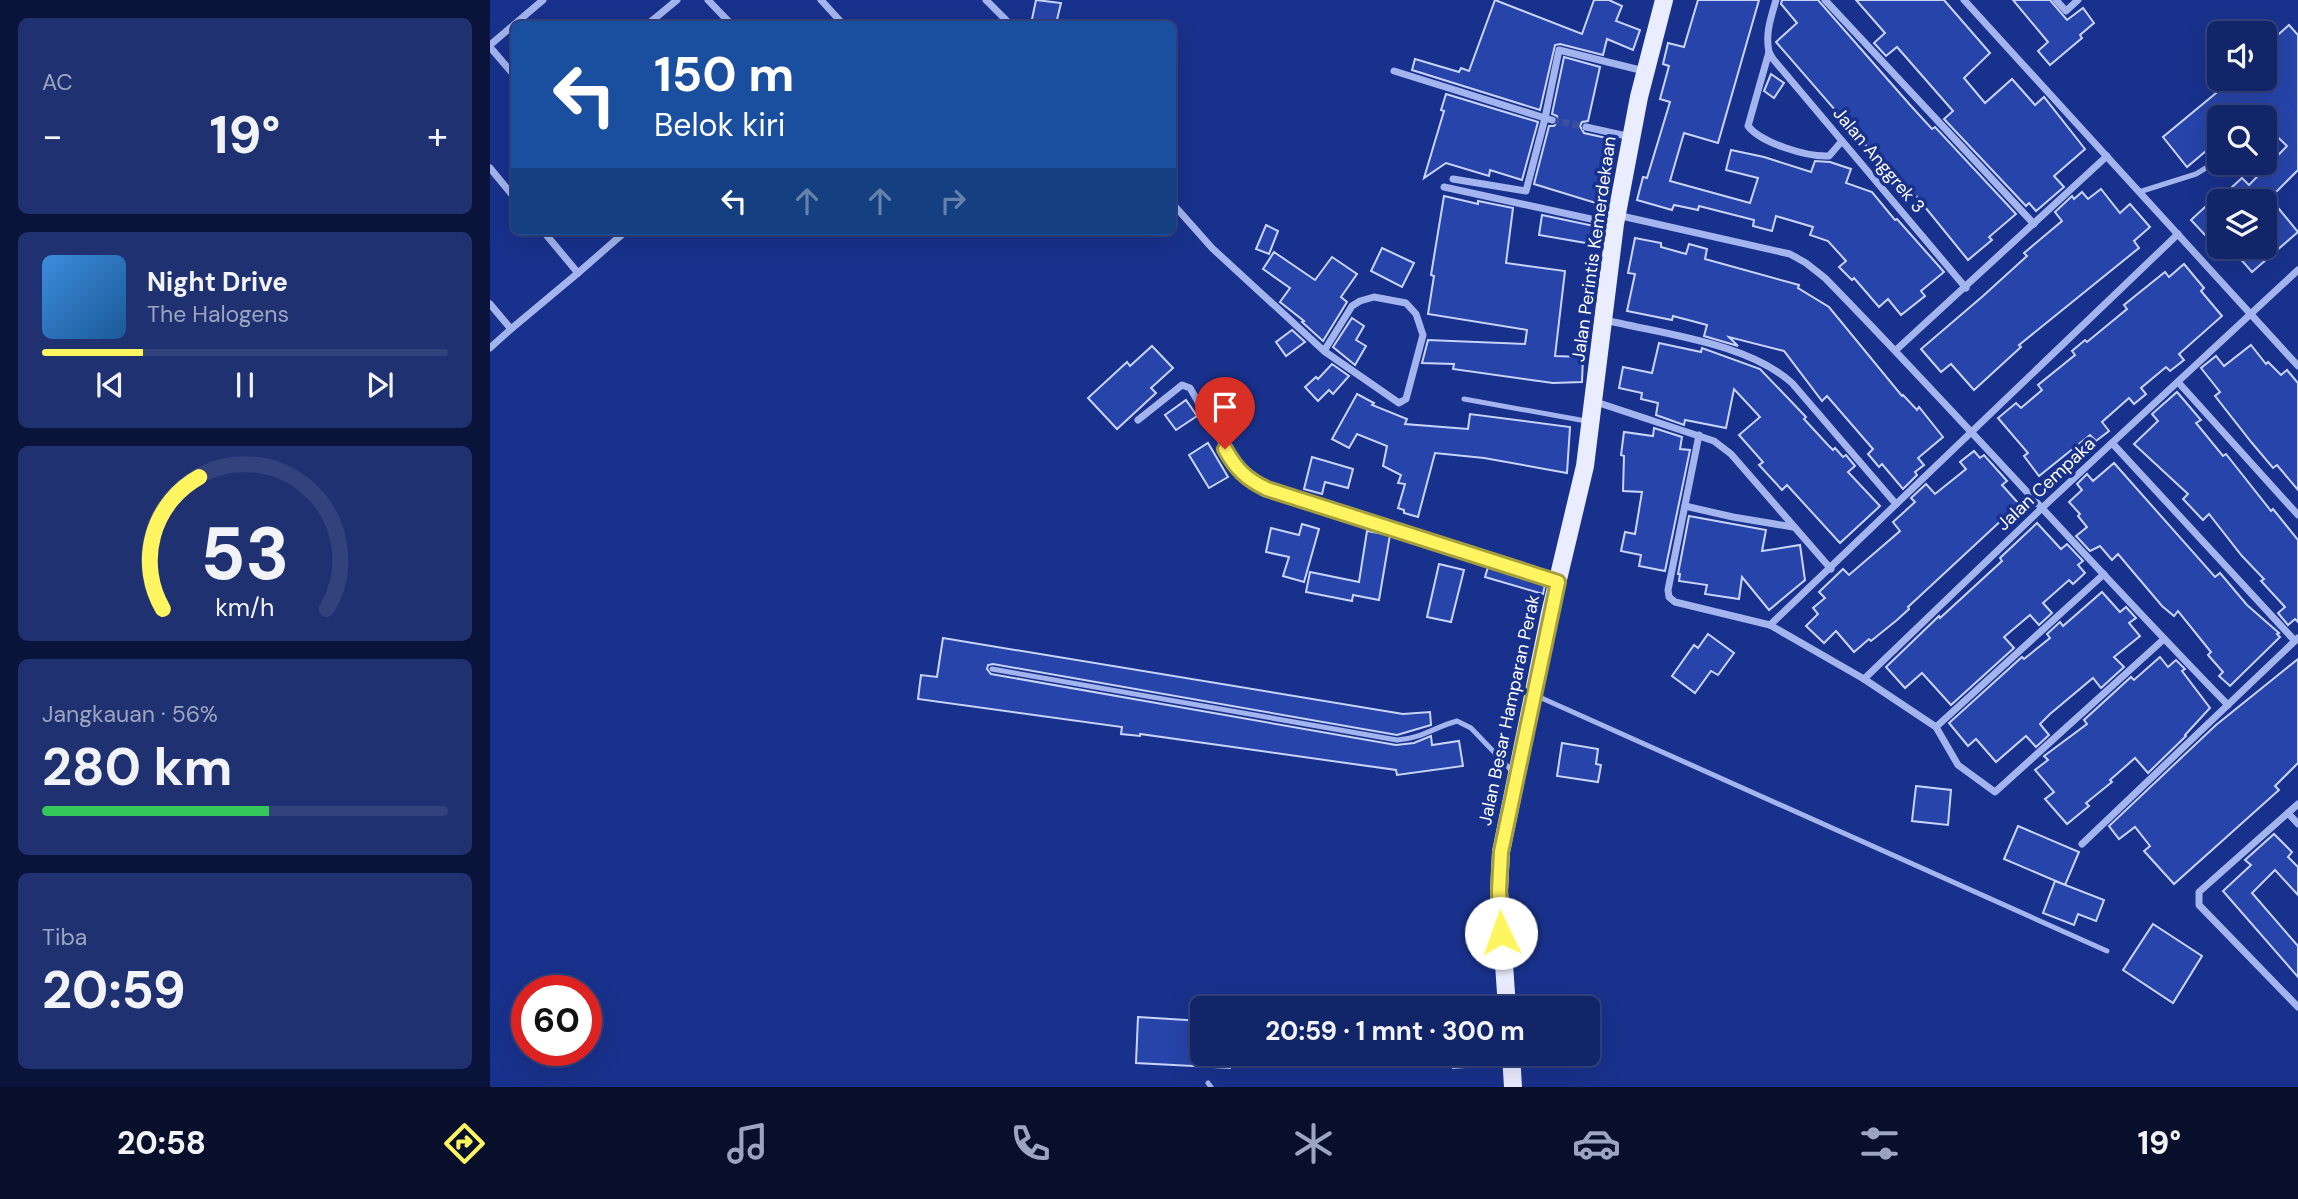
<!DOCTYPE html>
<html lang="id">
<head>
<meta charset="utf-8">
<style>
	:root { --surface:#122569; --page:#1f3171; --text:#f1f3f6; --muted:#9ca5c0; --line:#31427d; --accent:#fff560 }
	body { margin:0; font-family:"DM Sans",sans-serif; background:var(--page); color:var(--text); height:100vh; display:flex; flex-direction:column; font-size:26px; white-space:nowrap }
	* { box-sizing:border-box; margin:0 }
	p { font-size:23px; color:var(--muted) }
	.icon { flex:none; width:38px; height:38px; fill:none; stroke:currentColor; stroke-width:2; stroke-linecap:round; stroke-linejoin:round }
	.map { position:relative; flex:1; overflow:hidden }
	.side { display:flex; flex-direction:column; gap:18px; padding:18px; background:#0a143a; width:490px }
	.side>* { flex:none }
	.banner { position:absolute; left:21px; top:21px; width:665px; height:214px; border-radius:10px; box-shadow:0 7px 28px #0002,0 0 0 2px var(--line); background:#1a4fa0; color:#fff; overflow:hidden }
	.buttons { position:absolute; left:1717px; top:21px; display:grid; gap:14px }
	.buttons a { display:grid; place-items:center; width:70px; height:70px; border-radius:10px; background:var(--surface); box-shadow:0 7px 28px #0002,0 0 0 2px var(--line); font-size:35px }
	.speed { position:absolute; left:21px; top:975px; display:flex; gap:14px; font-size:35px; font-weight:700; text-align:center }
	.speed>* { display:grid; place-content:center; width:91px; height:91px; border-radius:50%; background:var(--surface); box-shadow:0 7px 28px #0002,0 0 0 2px var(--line); line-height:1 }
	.speed .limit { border:10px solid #d22; background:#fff; color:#111 }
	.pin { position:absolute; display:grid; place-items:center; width:60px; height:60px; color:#fff; margin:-72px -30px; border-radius:50% 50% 50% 0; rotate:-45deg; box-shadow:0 0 7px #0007 }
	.pin .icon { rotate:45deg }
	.me { position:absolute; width:77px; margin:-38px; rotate:357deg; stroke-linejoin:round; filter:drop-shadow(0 0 5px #0008) }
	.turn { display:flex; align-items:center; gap:24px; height:147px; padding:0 28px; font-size:32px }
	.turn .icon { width:91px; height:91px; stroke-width:2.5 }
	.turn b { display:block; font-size:49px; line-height:60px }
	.lanes { display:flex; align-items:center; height:66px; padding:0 28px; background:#0003; justify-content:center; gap:35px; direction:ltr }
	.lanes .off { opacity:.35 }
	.big { font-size:52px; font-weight:700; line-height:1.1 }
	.side .widget { flex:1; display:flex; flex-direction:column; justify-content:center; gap:10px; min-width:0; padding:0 24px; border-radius:10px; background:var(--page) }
	.side .dial { align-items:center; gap:0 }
	.dial svg { height:182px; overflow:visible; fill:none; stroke:var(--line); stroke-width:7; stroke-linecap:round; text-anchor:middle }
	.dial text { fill:var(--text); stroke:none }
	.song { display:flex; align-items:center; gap:21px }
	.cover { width:84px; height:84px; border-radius:10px; background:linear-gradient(135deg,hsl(210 70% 55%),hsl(210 70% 35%)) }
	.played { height:7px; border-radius:4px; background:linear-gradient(90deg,var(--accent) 25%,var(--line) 25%) }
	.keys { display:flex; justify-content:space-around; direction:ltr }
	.heat { display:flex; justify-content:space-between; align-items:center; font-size:38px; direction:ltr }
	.charge { height:10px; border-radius:5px; background:linear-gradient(90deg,#34c759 56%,var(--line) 0) }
	.trip { position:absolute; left:700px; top:996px; width:410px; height:70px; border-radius:10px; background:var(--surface); box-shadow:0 7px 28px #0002,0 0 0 2px var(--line); font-weight:700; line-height:70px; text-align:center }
	.dock { display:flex; height:112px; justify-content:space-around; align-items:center; background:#070f2a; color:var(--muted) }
	.dock .icon { width:49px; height:49px }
	.dock .active { color:var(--accent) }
	.dock b { font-size:32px; color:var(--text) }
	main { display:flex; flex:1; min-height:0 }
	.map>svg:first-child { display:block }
	.building { fill:#2744aa; stroke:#c9d4fa; stroke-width:2 }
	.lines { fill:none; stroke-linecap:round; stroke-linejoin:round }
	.minor-tunnel { stroke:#3b509d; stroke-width:7; stroke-dasharray:7 3.5; stroke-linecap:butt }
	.service { stroke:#a3b4ee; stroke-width:5 }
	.minor { stroke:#a3b4ee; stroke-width:7 }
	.primary { stroke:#eaedff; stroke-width:18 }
	.route-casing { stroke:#a69f3e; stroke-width:18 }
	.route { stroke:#fff560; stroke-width:12 }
	.labels { text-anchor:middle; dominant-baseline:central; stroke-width:7; stroke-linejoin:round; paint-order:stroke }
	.street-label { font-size:18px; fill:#fff; stroke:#18318c }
</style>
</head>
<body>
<main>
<section class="side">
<div class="widget"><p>AC</p>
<div class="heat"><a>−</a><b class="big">19°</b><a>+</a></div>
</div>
<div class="widget">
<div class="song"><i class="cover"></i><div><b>Night Drive</b><p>The Halogens</p></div></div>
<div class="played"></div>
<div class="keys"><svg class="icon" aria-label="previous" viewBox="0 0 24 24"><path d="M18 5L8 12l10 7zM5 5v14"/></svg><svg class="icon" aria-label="pause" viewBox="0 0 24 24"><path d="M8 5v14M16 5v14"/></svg><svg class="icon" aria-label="next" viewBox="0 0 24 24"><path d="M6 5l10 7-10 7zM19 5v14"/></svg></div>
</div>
<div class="widget dial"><svg viewBox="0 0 100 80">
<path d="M14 69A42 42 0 1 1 86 69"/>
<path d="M14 69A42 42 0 0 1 30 11" stroke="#fff560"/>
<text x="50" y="56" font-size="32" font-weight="700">53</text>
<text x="50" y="72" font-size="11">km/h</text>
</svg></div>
<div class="widget"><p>Jangkauan · 56%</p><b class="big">280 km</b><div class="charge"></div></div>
<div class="widget"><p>Tiba</p><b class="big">20:59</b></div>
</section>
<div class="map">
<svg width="1808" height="1087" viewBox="0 0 1808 1087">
	<rect width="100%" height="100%" fill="#18318c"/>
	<!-- building -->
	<g class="building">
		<path d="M546 0 571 3 566 24H541Z"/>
		<path d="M1005 0 1092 34 1104 0H1119L1132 6 1126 21 1150 30 1143 50 1117 39 1113 55 1070 44 1065 45 1050 110 922 70 925 59 969 72 971 68 979 71Z"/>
		<path d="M1208 0H1269L1228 143 1194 133 1180 181 1260 203 1268 178 1236 170 1241 150 1274 157 1321 172 1325 161 1340 162 1361 169 1356 183 1382 192 1405 220 1407 219 1454 272 1431 291 1435 296 1411 315 1398 299 1389 307 1364 278 1362 280 1349 267 1356 261 1338 241 1320 235 1323 227 1286 216 1282 231 1263 226 1264 220 1209 206 1208 210 1184 205 1182 210 1147 200 1153 177 1157 178 1180 102 1170 99 1179 66 1173 64 1178 43 1194 47Z"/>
		<path d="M1292 0H1328L1421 106 1442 129 1445 127 1526 214 1499 237 1502 240 1478 260 1422 191 1418 194 1286 42 1307 23 1291 4Z"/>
		<path d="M1366 0H1454L1500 53 1474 78 1495 103 1522 79 1545 105 1554 97 1595 149 1564 176 1574 187 1546 211 1539 203 1536 206 1454 119 1463 111 1407 47 1396 56 1384 43 1395 33Z"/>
		<path d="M1523 0H1560L1577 20 1593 8 1604 23 1590 35 1592 38 1560 65 1548 51 1558 42Z"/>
		<path d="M1799 25 1808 35V170L1780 198 1808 232 1762 272 1740 247H1774V201H1729V250L1701 220 1729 194V199L1752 178 1759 185 1797 146 1775 125 1785 116V110L1779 108 1770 117 1763 112 1757 117H1729V140L1697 167 1673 137 1743 79H1774V52L1784 44 1781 41Z"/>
		<path d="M1074 57 1110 67 1098 121 1092 122 1090 126 1094 133 1121 139 1109 204 1044 184 1059 126H1064L1068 121 1067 116 1062 114Z"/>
		<path d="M1281 74 1294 83 1284 98 1274 91Z"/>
		<path d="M956 94 1048 122 1032 180 1000 170 999 176 956 163 934 178 954 111 951 110Z"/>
		<path d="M1611 189 1630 213 1640 204 1660 227 1644 241 1649 248 1529 345 1531 347 1484 390 1461 364 1451 372 1431 349 1493 296 1537 256 1534 253 1572 221 1565 212 1582 196 1584 199 1592 192 1598 199Z"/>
		<path d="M954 196 988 204V201L1023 208 1016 263 1075 271 1065 356 1093 357 1092 382 1063 383 963 369 964 364 932 363 938 340 1035 344 1037 330 938 314 944 276 941 275Z"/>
		<path d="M1052 215 1104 226 1102 244 1049 235Z"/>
		<path d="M776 225 788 231 779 254 766 249Z"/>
		<path d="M1145 238 1171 243V247L1196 254 1199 244 1217 249 1215 259 1309 285 1308 288 1339 307 1412 396 1413 395 1427 410 1429 407 1453 437 1428 458 1434 465 1425 472 1427 475 1413 489 1392 464 1389 467 1378 454 1383 449 1337 396 1332 401 1294 351 1239 337 1248 346 1214 336 1217 325 1183 316 1182 320 1137 311 1145 274 1138 273Z"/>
		<path d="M892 248 924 263 912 287 881 271Z"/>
		<path d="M784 252 825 280 842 257 867 274 851 297 857 302 833 341 812 322 814 321 790 302 800 288 773 269Z"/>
		<path d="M1694 264 1714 288 1711 291 1732 316 1689 354 1694 360 1680 371 1676 367 1651 388 1656 394 1644 404 1639 398 1612 422 1619 431 1606 441 1600 435 1549 476 1534 456 1538 453 1508 418 1526 403 1531 408 1552 390 1548 385 1585 355 1582 351 1595 340 1597 342 1637 309 1634 305 1650 292 1675 272 1679 277Z"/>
		<path d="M862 318 874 326 866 340 876 346 865 365 843 347Z"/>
		<path d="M802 330 815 342 796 356 786 342Z"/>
		<path d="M1169 343 1211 352 1212 348 1270 369 1316 417 1314 419 1338 445 1343 450 1345 448 1353 457 1356 455 1365 466 1358 472 1390 506 1350 543 1297 485 1292 490 1269 465 1273 462 1249 435 1270 417 1244 389 1236 428 1195 420 1194 425 1166 415 1168 403 1151 399 1152 393 1129 388 1133 367 1162 373Z"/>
		<path d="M1761 345 1776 364 1778 362 1791 375 1797 370 1808 383V490L1787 465 1783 468 1762 443 1725 396 1730 392 1711 368 1726 356 1734 366Z"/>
		<path d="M662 346 683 368 661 388 666 393 627 429 598 398 637 362 640 366Z"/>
		<path d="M842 364 859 376 843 394 839 390 828 401 815 387 826 377 828 379Z"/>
		<path d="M1687 392 1711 420 1706 423 1733 456 1736 454 1781 511 1783 509 1808 540V622L1805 619 1798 625 1788 613 1795 607 1771 581 1774 579 1752 556 1719 514 1713 520 1693 499 1698 494 1644 444 1668 421 1662 414Z"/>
		<path d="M867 394 884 403 882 405 917 419 915 424 978 429 980 414 1080 427 1077 473 994 458 945 453 928 517 914 513V510L908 508 915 484 908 483 911 475 893 466 897 446 867 434 859 448 842 439Z"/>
		<path d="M696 400 707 416 686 430 675 415Z"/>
		<path d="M1164 428 1192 437 1190 449 1200 450 1175 571 1149 566 1151 555 1131 551 1135 532 1145 534 1152 492 1133 491 1134 456 1131 455 1134 432 1163 436Z"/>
		<path d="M718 443 738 477 719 488 699 455Z"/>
		<path d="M1484 451 1490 458 1494 455 1517 481 1512 485 1529 504 1418 607 1419 609 1407 620 1381 641 1379 639 1364 652 1346 631 1334 643 1316 626 1328 614 1323 608 1335 598 1329 592 1353 569 1359 575 1410 531 1403 522 1425 502 1421 498 1436 484 1445 494 1476 469 1470 462Z"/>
		<path d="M822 457 863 469 858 488 835 482 832 494 814 489Z"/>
		<path d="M1624 463 1725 577 1730 573 1757 605 1789 633 1787 634 1790 637 1740 686 1729 676 1733 672 1718 655 1721 652 1688 611 1684 616 1672 606 1628 554 1622 560 1610 546 1600 551 1586 536 1597 527 1588 516 1590 514 1579 502 1592 490 1587 484 1597 474 1603 481Z"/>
		<path d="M1199 516 1276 530 1272 551 1310 545 1315 580 1279 610 1252 577 1249 599 1215 594 1217 585 1189 581 1190 574H1188Z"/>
		<path d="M1547 523 1571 549 1577 544 1593 561 1588 565 1595 573 1583 584 1579 580 1553 603 1562 613 1549 625 1540 615 1514 637 1524 648 1461 705 1432 673 1415 688 1396 667 1449 616 1450 618 1512 561 1510 558Z"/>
		<path d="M812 524 829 529 814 582 793 576 799 557 776 552 781 528 809 535Z"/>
		<path d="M877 531 900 535 889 600 863 595 862 601 816 592 820 572 869 582Z"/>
		<path d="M949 564 974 570 961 622 937 617Z"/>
		<path d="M998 567 1055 585 1053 594 995 577Z"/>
		<path d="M1612 592 1630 612 1636 607 1646 618 1639 623 1650 636 1624 657 1634 667 1611 688 1603 678 1560 714 1550 724 1559 735 1546 747 1536 736 1506 762 1486 739 1478 746 1459 723 1532 657 1534 659 1560 638 1557 634 1570 622 1573 626Z"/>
		<path d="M1218 634 1244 653 1228 675 1221 671 1205 693 1182 676 1204 645 1208 648Z"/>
		<path d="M453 638 913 714 940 712 941 725 907 735 503 664 498 665 497 669 501 674 906 745 924 743 941 736 942 745 969 741 973 766 907 775 906 770 650 734V736L631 734 632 727 428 699 431 675 447 677Z"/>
		<path d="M1670 657 1678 667 1686 660 1695 669 1692 671 1720 708 1695 735 1696 736 1658 773 1645 758 1620 780 1622 782 1596 803 1599 806 1577 824 1555 799 1564 792 1545 770 1558 760 1554 756 1597 724 1594 720 1641 677 1644 680Z"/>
		<path d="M1808 659V763L1785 786 1789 790 1684 884 1654 851 1660 846 1645 827 1629 839 1619 826 1726 725Z"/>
		<path d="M1072 743 1108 749 1106 764 1111 765 1108 782 1067 776Z"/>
		<path d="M1426 786 1461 790 1458 825 1422 821Z"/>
		<path d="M1528 826 1589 852 1575 885 1514 859Z"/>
		<path d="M1784 834 1802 852 1798 857 1808 867V895L1785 870 1762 893 1808 946V977L1733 891 1761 865 1755 860Z"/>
		<path d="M1565 881 1614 900 1606 921 1588 914 1584 925 1553 913Z"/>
		<path d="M1663 924 1712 956 1683 1003 1633 970Z"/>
		<path d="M648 1017 712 1021V1054H741L740 1068 646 1063Z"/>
		<path d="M962 1054H985L987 1066 963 1068Z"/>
	</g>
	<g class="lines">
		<!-- minor-tunnel -->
		<path class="minor-tunnel" d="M1062 120 1096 127"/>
		<!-- service -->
		<g class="service">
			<path d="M1774 120 1781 113"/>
			<path d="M1649 192 1706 174 1729 160"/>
			<path d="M974 399 1096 421"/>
			<path d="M502 669 907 740C930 739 945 727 967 721L981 728 1024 773"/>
			<path d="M1047 696 1617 951"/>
			<path d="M718 1083 721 1087"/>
		</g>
		<!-- minor -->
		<g class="minor">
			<path d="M218 0 241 24"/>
			<path d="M331 0 352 23"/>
			<path d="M496 0 520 24"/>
			<path d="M1286 0C1281 18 1275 33 1279 52L1258 126C1271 143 1317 157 1339 156L1352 141"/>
			<path d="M1335 0 1544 224"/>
			<path d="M1474 0 1808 366"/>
			<path d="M1566 0 1576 11 1588 0"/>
			<path d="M158 24 187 0"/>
			<path d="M0 45 53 0"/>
			<path d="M0 47 24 75"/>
			<path d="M1279 52 1283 59 1476 288"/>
			<path d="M904 71 1055 118 1069 50 1154 71"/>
			<path d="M1096 127 1141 137"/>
			<path d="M0 168 24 197"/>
			<path d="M963 179 1036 191 1055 118 1062 120"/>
			<path d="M954 187 1124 224"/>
			<path d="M682 203 722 248 834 351 909 403 916 399 933 335 926 314 916 303 884 297 870 301 862 306 834 351"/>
			<path d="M1127 215 1300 254 1316 263 1335 278C1472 418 1601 565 1738 705"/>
			<path d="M88 273 136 231"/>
			<path d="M0 304 21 329 88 273 53 231"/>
			<path d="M1115 320C1173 334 1258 343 1302 383L1406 504"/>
			<path d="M0 348 21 329"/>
			<path d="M1406 350 1617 156"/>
			<path d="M1688 382 1808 515"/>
			<path d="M1103 401 1224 441 1241 454 1341 569"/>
			<path d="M648 420 692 385 700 388 747 469 760 481 777 490 1067 582"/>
			<path d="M1209 435 1178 590 1179 597 1185 602 1280 625 1374 679 1446 727 1468 765 1505 792 1674 639"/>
			<path d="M1622 443 1805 641"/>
			<path d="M1195 506 1243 517 1303 527"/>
			<path d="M1280 625 1688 234"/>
			<path d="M1374 679 1553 507 1808 270"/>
			<path d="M1446 727 1614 574"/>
			<path d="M1808 804 1709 892V905L1808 1007"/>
			<path d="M1798 813 1808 824"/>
			<path d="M1592 844 1808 638"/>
		</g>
		<!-- primary -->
		<g class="primary">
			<path d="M1017 1008 1009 891 1011 852 1060 613 1095 466 1125 224 1149 97 1174 0"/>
			<path d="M1021 1054 1023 1087"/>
		</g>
	</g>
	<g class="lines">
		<defs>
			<path id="route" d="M735 449C746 469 756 479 777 489L1068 582 1011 852 1009 891 1011 933"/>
		</defs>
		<!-- route casing -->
		<use href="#route" class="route-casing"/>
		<!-- route -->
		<use href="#route" class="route"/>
	</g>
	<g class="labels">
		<!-- street labels -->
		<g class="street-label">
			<text transform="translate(1389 160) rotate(50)">Jalan Anggrek 3</text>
			<text transform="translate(1104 249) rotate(-82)">Jalan Perintis Kemerdekaan</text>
			<text transform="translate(1556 484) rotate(-43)">Jalan Cempaka</text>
			<text transform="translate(1019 710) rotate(-78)">Jalan Besar Hamparan Perak</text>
		</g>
	</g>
</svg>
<div class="buttons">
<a><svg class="icon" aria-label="sound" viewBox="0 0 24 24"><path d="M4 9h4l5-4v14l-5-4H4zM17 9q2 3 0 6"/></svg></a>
<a><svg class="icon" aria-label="search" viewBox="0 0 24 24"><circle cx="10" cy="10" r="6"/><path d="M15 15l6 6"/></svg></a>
<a><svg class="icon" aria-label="layers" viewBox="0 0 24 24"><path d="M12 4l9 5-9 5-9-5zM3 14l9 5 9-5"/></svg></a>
</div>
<div class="speed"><div class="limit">60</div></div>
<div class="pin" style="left:735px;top:449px;background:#d93025"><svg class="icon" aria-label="arrive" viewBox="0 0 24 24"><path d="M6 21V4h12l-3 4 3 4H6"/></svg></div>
<svg class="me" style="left:1011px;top:933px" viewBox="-20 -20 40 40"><circle r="19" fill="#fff"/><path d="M0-13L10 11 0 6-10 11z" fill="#fff560"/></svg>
<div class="trip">20:59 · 1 mnt · 300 m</div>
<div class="banner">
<div class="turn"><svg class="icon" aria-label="left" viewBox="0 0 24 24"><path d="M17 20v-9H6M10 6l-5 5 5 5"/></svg><div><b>150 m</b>Belok kiri</div></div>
<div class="lanes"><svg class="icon" aria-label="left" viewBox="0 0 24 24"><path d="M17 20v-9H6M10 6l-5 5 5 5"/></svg><svg class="icon off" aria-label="ahead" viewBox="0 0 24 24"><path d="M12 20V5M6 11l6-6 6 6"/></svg><svg class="icon off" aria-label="ahead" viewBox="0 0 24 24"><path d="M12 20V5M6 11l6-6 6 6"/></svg><svg class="icon off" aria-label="right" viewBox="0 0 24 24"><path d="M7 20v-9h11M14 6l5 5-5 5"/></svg></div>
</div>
</div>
</main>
<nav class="dock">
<b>20:58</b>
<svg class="icon active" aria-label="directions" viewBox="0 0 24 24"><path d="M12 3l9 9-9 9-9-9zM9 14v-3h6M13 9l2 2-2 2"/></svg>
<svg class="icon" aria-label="music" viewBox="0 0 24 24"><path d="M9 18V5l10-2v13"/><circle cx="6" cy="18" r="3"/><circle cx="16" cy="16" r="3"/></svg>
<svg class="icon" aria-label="phone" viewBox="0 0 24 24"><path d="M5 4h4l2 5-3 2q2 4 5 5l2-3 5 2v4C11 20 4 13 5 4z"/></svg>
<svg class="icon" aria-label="climate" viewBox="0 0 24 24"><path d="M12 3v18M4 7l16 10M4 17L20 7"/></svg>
<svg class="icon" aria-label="car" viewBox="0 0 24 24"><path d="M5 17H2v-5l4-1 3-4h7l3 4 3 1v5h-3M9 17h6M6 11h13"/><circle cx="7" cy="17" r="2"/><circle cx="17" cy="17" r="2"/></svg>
<svg class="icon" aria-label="filters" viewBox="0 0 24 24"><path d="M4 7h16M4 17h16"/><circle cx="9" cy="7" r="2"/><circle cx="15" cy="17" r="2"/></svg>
<b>19°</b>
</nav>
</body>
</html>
